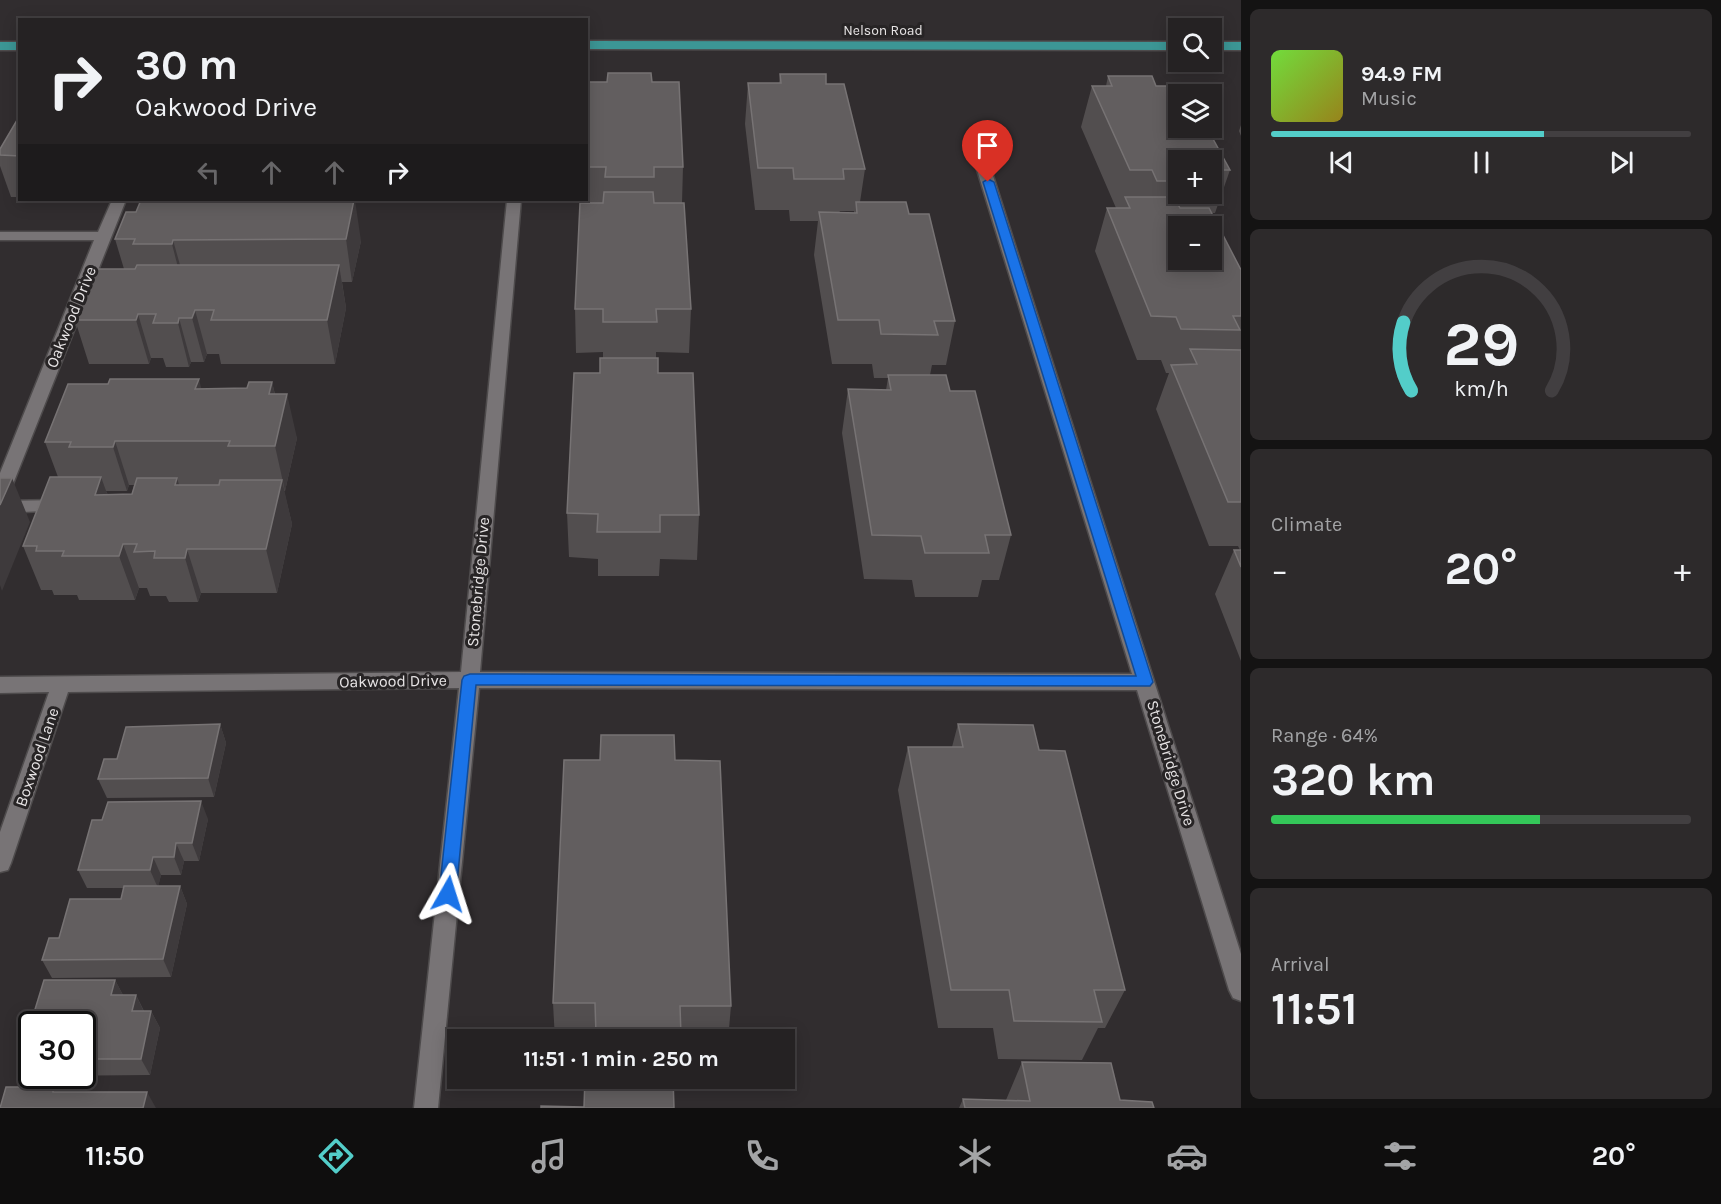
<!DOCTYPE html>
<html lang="en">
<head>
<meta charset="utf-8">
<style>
	:root { --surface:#252223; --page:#2d2a2b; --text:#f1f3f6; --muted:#a3a4a6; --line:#423f41; --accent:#53cdc9 }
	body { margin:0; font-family:Karla,sans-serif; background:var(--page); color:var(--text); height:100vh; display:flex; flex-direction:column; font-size:22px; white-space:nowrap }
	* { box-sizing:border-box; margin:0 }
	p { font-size:20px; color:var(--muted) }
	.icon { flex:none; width:33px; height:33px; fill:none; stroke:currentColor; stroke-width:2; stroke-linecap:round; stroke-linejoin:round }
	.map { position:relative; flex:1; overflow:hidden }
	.side { display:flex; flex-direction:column; gap:9px; padding:9px; background:#141313; width:480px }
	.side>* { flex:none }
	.hud { position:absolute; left:18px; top:18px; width:570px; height:183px; border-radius:0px; box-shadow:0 3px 15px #0003,0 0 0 2px var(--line); background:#252223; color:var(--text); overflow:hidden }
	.tools { position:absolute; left:1168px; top:18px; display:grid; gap:12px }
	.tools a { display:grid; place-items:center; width:54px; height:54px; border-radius:0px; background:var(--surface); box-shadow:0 3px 15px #0003,0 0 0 2px var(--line); font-size:30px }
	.speed { position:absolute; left:18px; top:1011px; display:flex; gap:12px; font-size:30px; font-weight:700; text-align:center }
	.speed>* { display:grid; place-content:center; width:78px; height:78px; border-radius:50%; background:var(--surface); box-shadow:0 3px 15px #0003,0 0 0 2px var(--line); line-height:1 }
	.speed .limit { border:3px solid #111; border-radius:9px; background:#fff; color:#111 }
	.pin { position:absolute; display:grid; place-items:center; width:51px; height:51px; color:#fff; margin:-62px -26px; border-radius:50% 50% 50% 0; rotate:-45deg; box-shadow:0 0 6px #0007 }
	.pin .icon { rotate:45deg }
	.me { position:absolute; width:66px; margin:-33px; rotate:6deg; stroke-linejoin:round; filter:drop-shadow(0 0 4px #0008) }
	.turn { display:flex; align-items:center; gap:21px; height:126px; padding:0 18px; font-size:27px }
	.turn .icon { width:78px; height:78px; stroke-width:2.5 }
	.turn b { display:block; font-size:42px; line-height:51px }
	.lanes { display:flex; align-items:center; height:57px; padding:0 18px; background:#0003; justify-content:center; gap:30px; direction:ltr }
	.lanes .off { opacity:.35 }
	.big { font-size:45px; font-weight:700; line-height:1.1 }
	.side .tile { flex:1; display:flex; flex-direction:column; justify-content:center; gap:9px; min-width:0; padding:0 21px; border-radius:9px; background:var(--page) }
	.side .dial { align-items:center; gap:0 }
	.dial svg { height:156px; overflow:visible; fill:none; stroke:var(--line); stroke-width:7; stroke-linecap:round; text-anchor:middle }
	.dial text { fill:var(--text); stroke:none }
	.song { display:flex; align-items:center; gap:18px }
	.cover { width:72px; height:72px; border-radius:9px; background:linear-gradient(135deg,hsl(100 70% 55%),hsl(50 70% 35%)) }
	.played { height:6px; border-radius:3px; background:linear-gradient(90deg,var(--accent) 65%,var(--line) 65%) }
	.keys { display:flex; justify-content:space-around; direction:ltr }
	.heat { display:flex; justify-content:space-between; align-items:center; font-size:33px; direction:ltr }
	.charge { height:9px; border-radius:4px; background:linear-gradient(90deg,#34c759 64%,var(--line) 0) }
	.trip { position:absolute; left:447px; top:1029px; width:348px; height:60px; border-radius:0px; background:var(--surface); box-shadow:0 3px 15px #0003,0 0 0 2px var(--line); font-weight:700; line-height:60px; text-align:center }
	.tabs { display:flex; height:96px; justify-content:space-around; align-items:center; background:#0f0e0e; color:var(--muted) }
	.tabs .icon { width:42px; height:42px }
	.tabs .active { color:var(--accent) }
	.tabs b { font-size:27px; color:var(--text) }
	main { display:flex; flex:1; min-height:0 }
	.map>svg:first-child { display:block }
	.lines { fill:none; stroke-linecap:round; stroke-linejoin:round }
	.minor-casing { stroke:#4e4b4c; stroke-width:3 }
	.major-casing { stroke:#4e4b4c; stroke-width:3 }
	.minor { fill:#787476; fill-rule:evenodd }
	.major { fill:#3c9695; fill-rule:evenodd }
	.wall { fill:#524e4f; fill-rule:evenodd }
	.shaded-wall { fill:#3e3a3c }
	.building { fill:#625e5f; stroke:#777374; stroke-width:1.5; fill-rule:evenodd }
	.route { fill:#1a73e8; stroke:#114b97; stroke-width:1.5 }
	.labels { text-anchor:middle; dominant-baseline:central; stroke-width:6; stroke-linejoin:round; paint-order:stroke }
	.far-street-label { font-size:14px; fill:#e6e3e4; stroke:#272425 }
	.street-label { font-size:16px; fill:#e6e3e4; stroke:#272425 }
</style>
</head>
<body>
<main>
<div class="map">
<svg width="1241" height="1108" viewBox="0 0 1241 1108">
	<rect width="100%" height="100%" fill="#312d2f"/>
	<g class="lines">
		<defs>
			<g id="minor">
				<path d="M981 156 988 160 1241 954V1001L1233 998 1229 990 1137 690 479 688 438 1108H414L459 688 68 692 11 863 8 870 0 872V832L49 692 0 693V677L461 672 507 200H521L480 672 1132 674 974 160Z"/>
				<path d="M112 200H126L9 494 6 498 0 500V473L94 240H0V232H98Z"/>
				<path d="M61 500 67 502 70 506 67 510 0 513V501Z"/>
			</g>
			<g id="major">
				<path d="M586 41 1179 42V50L586 49Z"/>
				<rect x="0" y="42" width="20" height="8"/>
				<rect x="1212" y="42" width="29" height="8"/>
			</g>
		</defs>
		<!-- minor casing -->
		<use href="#minor" class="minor-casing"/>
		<!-- major casing -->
		<use href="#major" class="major-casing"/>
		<!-- minor -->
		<use href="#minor" class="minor"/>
		<!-- major -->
		<use href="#major" class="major"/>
	</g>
	<!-- wall -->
	<g class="wall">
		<path d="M780 74 826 84 865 169 860 202 909 214 955 321 946 365H932L930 375 950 391 1011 535 999 580H982L978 597H915L912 580 864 579 842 433 848 389 886 390 888 378H874L872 364H832L814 255 818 221H790L789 210H755L745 124 748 83H779ZM840 211H854V213H839Z"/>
		<path d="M1108 76 1156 86 1230 170 1215 213H1211L1241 270V661L1215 594 1234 550H1240L1238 546H1209L1156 409 1169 373H1166L1161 360H1137L1095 251 1107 208H1116L1081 127 1092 86H1106ZM1179 160H1212V194H1179Z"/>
		<path d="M586 82H652L683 167 682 203 691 309 689 353 656 352V358L658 373 699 515 697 560 660 559 659 576H598V559L569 557 567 513 603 358V352L576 353 575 309 581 200H586Z"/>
		<path d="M20 115V197H11L0 166V149Z"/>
		<path d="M1241 125V136L1239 131Z"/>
		<path d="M126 212 361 241 352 282H342L346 308 335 364H221L219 354H207L204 362H191L189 367H166L163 358H151L149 364H89L75 320 124 269 115 239Z"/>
		<path d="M272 382 275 394 297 438 285 491H284L292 524 277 593H201L198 602H169L166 596H150L147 588H139L135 600H79L77 595H54L52 590H41L23 546 58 477 45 442 201 389 247 388ZM129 485H134L132 494 108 495 106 491H127Z"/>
		<path d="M220 724 226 743 214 797 107 798 98 779 117 759Z"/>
		<path d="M958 724 1039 750 1125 990 1105 1028H1098L1082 1060 998 1059 993 1028H938L898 790 908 747H952Z"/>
		<path d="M675 760 731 1006 728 1040H555L553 1003Z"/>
		<path d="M208 819 199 861H184L181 875H161L158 886H180L187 904 171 977 52 978 42 960 59 938 121 899 124 888H87L78 870Z"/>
		<path d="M44 980H115L123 995H136L144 1011H151L160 1028 150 1075 42 1076H82V1024H32V1033L29 1029Z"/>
		<path d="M1022 1062 1120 1100 1154 1108H959L963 1099 1006 1100Z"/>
	</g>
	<!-- shaded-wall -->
	<g class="shaded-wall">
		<path d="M355 200 361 241 352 282 346 239Z"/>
		<path d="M173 240 185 283 183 287 172 244Z"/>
		<path d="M339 265 346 308 335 364 327 320Z"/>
		<path d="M195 310 207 354 204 362 192 318Z"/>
		<path d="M138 314 151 358 149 364 136 320Z"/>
		<path d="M179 318 191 362 189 367 178 323Z"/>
		<path d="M199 379 210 423 195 389Z"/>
		<path d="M272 382 281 422 287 394 297 438 285 491 275 446 269 394Z"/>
		<path d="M115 441 129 485 127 491 113 447Z"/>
		<path d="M101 477 117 521 95 495Z"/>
		<path d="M12 478 30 522 2 591 0 585V505Z"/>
		<path d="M177 478 190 522 175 485Z"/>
		<path d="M282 480 292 524 277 593 266 549Z"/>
		<path d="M123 544 139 588 135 600 119 556Z"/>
		<path d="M187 549 201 593 198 602 185 558Z"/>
		<path d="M220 724 226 743 214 797 208 778Z"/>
		<path d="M201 801 208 819 199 861 192 843Z"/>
		<path d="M176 843 184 861 181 875 174 857Z"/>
		<path d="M153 857 161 875 158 888 150 870Z"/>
		<path d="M180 886 187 904 171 977 163 959Z"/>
		<path d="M115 980 124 997 111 995Z"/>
		<path d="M136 995 144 1012 132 1011Z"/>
		<path d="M151 1011 160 1028 150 1075 141 1059Z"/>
		<path d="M147 1092 156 1108H143Z"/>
	</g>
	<!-- building -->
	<g class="building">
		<path d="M608 73H651L652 82H679L683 167H654V177H605L606 167H586V82H607Z"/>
		<path d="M780 74H826V84H844L865 169H843L844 179H794L793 168H758L748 83H781Z"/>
		<path d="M1108 76H1152L1156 86H1184L1189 94H1179V128H1207L1230 170H1212V160H1179V181H1157L1152 170H1130L1092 86H1112Z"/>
		<path d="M20 115V156L0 155V149Z"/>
		<path d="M604 192H653L654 203H684L691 309H656L657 322H603V309H575L580 203H603Z"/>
		<path d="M1125 197H1174L1180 208H1209L1241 270V316H1233L1240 330 1181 329 1176 317 1151 316 1107 208H1130ZM1179 226H1212V260H1179Z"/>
		<path d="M141 200H354L346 239 173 240 172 244H133L135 239H115L126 212H136Z"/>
		<path d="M856 202H906L909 214H929L955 321H934L938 335 881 334 879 320H838L819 212 857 213Z"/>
		<path d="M137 265H339L327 320H211L214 310H195L192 318H179L178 323H153L156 314H138L136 320H75L96 269H135Z"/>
		<path d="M1190 349 1241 350V502H1228L1171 365 1197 364Z"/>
		<path d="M600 358H658V373H693L699 515H660V532H597L598 514 567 513 574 373H600Z"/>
		<path d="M888 375H946L950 391H975L1011 535H985L989 553H925L921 536 872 535 848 389 891 390Z"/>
		<path d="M110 379H199L195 389 247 388 249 382H272L269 394H287L275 446H228L230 441H115L113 447H69L71 442H45L68 384H108Z"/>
		<path d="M50 477H101L95 495 132 494 137 478H177L175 485H219L220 480H282L266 549H187L185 558H154L155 551 134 552 137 544H123L119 556H62L64 551H36L37 546H23Z"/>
		<path d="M0 478H12L0 505Z"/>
		<path d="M1234 550H1241V567Z"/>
		<path d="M220 724 208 778 98 779 104 759H117L126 727Z"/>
		<path d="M958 724 1033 725 1039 750 1065 751 1125 990H1094L1102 1022 1014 1021 1009 990H951L908 747H963Z"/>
		<path d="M601 735H674L675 760 720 761 731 1006H680L681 1035 596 1034 595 1003H553L564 760H600Z"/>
		<path d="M201 801 192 843H176L174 857H153L150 870H78L92 820H102L108 802Z"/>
		<path d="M124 886H180L163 959 42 960 49 938H59L70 899H121Z"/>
		<path d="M44 980H115L111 995H136L132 1011H151L141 1059H82V1024H32V1029H29Z"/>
		<path d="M1022 1062 1111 1063 1120 1100 1152 1102 1154 1108H965L963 1099 1030 1101Z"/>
		<path d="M585 1078H673L674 1108H541V1106L584 1107Z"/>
		<path d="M6 1087H53V1092H147L143 1108H0Z"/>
	</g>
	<!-- route -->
	<path class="route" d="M988 179 994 182 1153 682 1150 686 476 685 456 894 454 899 448 901 442 899 439 894 462 680 464 676 470 674 1136 676 983 182Z"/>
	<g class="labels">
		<!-- far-street labels -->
		<g class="far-street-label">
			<text x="883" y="30">Nelson Road</text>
		</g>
		<!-- street labels -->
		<g class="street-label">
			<text transform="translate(71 317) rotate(-68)">Oakwood Drive</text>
			<text transform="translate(478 582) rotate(-85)">Stonebridge Drive</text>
			<text transform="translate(393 681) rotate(-1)">Oakwood Drive</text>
			<text transform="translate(37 757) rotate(-71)">Boxwood Lane</text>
			<text transform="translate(1171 763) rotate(73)">Stonebridge Drive</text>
		</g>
	</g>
</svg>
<div class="tools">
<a><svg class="icon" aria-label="search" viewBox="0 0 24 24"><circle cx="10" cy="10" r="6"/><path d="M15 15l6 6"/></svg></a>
<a><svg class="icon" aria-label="layers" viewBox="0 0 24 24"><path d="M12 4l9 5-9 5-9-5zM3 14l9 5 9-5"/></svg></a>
<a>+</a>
<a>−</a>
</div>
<div class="speed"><div class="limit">30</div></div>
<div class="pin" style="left:988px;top:182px;background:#d93025"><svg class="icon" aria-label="arrive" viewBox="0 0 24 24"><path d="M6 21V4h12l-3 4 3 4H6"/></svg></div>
<svg class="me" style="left:448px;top:894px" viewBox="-20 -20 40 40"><path d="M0-17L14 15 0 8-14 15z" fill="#1a73e8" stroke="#fff" stroke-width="4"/></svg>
<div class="trip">11:51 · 1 min · 250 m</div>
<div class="hud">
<div class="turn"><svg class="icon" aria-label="right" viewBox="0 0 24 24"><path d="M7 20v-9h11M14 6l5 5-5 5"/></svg><div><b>30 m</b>Oakwood Drive</div></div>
<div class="lanes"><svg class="icon off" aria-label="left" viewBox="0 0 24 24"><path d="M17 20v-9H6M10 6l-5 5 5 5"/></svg><svg class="icon off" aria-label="ahead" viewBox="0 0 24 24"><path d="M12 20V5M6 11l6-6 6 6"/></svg><svg class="icon off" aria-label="ahead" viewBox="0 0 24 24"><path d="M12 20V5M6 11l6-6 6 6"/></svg><svg class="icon" aria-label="right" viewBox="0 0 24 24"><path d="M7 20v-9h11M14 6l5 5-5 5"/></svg></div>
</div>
</div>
<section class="side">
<div class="tile">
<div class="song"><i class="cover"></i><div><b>94.9 FM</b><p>Music</p></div></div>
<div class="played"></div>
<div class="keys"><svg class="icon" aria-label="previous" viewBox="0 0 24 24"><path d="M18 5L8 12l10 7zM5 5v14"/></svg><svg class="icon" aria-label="pause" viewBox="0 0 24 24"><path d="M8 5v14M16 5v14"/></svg><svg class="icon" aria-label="next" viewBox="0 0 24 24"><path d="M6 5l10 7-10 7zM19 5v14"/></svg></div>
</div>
<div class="tile dial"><svg viewBox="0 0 100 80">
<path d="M14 69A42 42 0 1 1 86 69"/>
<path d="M14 69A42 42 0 0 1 10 34" stroke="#53cdc9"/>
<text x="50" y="56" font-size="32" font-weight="700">29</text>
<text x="50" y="72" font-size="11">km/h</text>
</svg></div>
<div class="tile"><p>Climate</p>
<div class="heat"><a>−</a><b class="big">20°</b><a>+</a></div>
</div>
<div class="tile"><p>Range · 64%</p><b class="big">320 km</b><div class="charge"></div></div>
<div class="tile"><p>Arrival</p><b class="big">11:51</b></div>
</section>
</main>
<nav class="tabs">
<b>11:50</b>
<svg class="icon active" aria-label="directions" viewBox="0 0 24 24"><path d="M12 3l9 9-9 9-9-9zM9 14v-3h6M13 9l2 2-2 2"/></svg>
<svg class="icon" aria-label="music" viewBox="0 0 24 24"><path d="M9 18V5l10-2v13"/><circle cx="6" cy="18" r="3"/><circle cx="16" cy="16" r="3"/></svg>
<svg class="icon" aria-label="phone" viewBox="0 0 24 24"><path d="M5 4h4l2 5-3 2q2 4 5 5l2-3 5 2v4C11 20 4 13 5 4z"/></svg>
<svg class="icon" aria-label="climate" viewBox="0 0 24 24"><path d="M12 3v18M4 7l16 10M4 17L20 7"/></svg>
<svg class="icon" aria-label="car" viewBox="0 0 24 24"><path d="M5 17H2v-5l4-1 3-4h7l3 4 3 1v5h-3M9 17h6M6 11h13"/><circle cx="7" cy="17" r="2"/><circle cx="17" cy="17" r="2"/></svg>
<svg class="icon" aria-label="filters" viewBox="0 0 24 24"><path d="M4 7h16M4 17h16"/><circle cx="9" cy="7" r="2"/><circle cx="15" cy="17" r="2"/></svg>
<b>20°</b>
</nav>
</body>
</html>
